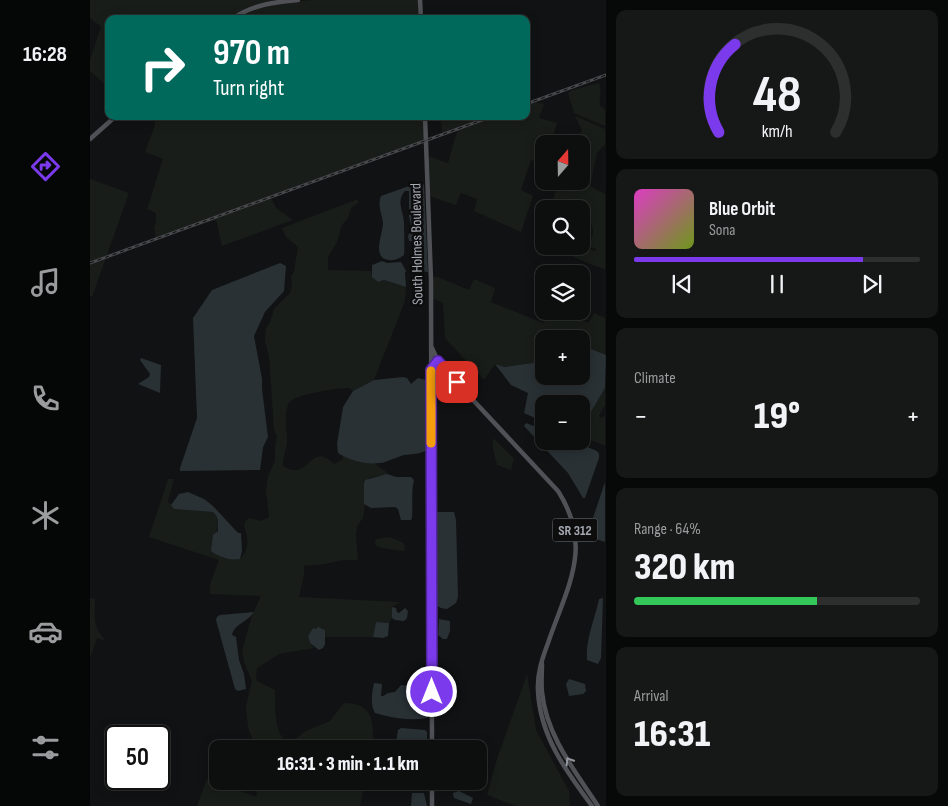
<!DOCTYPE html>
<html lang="en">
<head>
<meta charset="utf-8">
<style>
	:root { --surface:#0d0e0e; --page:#161717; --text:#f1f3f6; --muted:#9a9c9e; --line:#2d2e2e; --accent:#7c3aed }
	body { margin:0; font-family:"Sofia Sans Condensed",sans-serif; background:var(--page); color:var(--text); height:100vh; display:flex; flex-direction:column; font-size:19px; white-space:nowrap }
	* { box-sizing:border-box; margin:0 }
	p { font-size:16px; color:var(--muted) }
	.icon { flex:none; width:28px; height:28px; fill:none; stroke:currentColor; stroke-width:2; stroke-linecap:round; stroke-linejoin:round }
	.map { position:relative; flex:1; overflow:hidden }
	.sheet { display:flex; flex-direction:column; gap:10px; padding:10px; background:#070808; width:342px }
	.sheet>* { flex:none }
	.guide { position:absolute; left:15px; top:15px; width:425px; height:105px; border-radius:10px; box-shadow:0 2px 12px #0003,0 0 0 1px var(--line); background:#00695c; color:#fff; overflow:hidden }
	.needle { width:32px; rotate:20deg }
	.fabs { position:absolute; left:445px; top:135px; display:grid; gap:10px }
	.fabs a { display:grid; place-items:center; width:55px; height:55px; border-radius:10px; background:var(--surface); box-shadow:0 2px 12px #0003,0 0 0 1px var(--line); font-size:25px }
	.speed { position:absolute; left:15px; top:725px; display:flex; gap:10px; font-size:25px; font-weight:700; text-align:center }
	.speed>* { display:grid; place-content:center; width:65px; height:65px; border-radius:50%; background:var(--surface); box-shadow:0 2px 12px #0003,0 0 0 1px var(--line); line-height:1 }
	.speed .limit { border:2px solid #111; border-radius:8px; background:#fff; color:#111 }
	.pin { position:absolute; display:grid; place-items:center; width:42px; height:42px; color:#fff; margin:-21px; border-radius:10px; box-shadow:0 2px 8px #0006 }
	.me { position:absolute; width:55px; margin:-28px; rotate:0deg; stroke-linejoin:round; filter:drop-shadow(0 0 4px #0008) }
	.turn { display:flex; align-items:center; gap:18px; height:105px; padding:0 25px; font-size:22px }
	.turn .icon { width:65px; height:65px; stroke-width:2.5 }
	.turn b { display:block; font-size:35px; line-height:42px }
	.big { font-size:38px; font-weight:800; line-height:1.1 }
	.sheet .tile { flex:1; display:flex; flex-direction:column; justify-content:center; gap:8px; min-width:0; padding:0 18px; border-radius:10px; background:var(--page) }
	.sheet .dial { align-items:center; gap:0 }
	.dial svg { height:130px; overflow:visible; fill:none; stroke:var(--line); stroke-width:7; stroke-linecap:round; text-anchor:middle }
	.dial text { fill:var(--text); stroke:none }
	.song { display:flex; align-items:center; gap:15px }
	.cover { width:60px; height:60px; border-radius:8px; background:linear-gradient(135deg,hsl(310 70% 55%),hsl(80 70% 35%)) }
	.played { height:5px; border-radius:2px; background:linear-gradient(90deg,var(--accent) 80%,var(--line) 80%) }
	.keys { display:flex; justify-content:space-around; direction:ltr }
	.heat { display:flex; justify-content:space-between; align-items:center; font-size:28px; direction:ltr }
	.charge { height:8px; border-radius:4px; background:linear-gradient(90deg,#34c759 64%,var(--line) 0) }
	.trip { position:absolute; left:119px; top:740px; width:278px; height:50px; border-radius:10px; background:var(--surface); box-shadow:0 2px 12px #0003,0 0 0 1px var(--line); font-weight:800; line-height:50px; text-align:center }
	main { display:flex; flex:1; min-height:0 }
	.tab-bar { display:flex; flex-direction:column; width:90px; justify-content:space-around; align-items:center; background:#050606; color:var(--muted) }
	.tab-bar .icon { width:35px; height:35px }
	.tab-bar .active { color:var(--accent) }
	.tab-bar b { font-size:22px; color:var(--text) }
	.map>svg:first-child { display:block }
	.green { fill:#181d19 }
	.water { fill:#293135 }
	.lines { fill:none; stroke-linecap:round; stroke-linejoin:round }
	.major { stroke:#4f5156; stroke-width:4.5 }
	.rail-casing { stroke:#46484c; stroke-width:3 }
	.rail { stroke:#0d0d0e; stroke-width:1; stroke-dasharray:4; stroke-linecap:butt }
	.oneway { stroke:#9397a0 }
	.route-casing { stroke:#51269a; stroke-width:12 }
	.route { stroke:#7c3aed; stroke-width:9 }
	.slow { stroke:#f59e0b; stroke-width:9 }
	.labels { text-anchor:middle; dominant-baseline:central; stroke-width:5; stroke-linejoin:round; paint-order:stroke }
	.shield { fill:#0d0d0e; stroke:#777a81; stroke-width:1 }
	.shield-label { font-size:14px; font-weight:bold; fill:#a4a9b2 }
	.street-label { font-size:15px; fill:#a4a9b2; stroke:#0d0d0e }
</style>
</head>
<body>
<main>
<nav class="tab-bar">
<b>16:28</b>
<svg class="icon active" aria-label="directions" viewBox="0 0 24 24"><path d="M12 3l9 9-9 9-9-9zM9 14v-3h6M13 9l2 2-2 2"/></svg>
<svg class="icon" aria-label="music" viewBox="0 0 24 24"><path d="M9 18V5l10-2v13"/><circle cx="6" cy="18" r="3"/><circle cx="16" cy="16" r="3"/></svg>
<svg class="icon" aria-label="phone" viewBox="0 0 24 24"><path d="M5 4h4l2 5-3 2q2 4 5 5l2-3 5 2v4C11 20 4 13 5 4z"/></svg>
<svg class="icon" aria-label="climate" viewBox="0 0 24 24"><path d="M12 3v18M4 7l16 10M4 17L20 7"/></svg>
<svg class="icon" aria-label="car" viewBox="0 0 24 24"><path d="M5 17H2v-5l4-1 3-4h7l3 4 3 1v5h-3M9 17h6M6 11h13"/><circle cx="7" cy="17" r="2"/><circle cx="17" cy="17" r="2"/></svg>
<svg class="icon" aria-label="filters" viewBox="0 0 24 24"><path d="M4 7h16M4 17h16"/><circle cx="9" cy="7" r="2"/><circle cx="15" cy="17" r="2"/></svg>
</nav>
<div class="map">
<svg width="516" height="806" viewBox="0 0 516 806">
	<rect width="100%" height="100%" fill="#111213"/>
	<!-- green -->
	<g class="green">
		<path d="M0 0H193L146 14 139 19H19V88L0 71V60L11 27 0 18Z"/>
		<path d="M223 0H329L330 19H144C169 6 195 2 223 0Z"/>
		<path d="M509 83C512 91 509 97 510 106L515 110V126L484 113 478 93 482 90Z"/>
		<path d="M436 100 454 104 449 118 467 123 460 144H454L453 165 441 160 431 190 443 196 431 232 384 211 387 199 371 193 366 205 339 196 338 156 358 163 367 132 365 130 352 135 351 119 374 116H436Z"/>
		<path d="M64 116H334L335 140 208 185 181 198 186 208 203 220 132 246 126 220 66 239 64 228 66 221V213L57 209 73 159 55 152 65 125Z"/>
		<path d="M485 116 515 129V144L507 153 500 186 515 194V269L500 264 479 255 478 252C487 246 495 248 505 251L506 249 498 246C502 238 505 232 501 224L491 220V209H468L465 208C462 199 465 189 470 181H491V144H486L492 130Z"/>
		<path d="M0 179 39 193 2 297 0 296Z"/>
		<path d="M268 199V203L261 208 258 218 252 225 247 242 238 257V270L281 271 282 277 288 282 294 280 316 287 315 301 284 380 263 391 259 388C248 388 204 394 199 403 193 414 197 430 197 442 196 450 193 457 193 466 220 483 219 440 244 464L252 460 253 456 284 463 299 474 279 478 273 518 267 526 266 536 268 560H254L235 564 214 566C215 576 211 587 209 597L310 602 302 607V618L299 623 286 622 283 637H235V630L223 628 218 636 220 643 224 648 189 654 167 668 166 677 167 681 185 690C185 705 184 730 195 741H203L214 732 240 721 254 703C286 703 283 725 283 749H167L158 728 156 706 162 681 154 662 152 651 161 618 171 596 120 594V584L129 560 59 537 78 479H84L78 501 84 509 123 512 126 515 128 526 126 534 145 560 150 559C160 548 158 539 154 525L156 520 160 518 171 521 179 517 176 491 178 476 185 461V447L187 437 184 429 179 357 175 340 176 328 180 322 184 309 200 293 202 285 201 277 204 271 208 247 196 237 192 228Z"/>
		<path d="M342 277H348L379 290 384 279 405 288 401 302 453 323 458 311H465L499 323 504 313 515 318V355L491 345V339H454V346L443 363 414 367 405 364 394 380 355 338 353 303 342 298Z"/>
		<path d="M515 388V405L509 416 511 418 515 416V446L491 436 496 431 501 412Z"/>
		<path d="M403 438 424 459 421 470 407 465 403 449Z"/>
		<path d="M300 537 314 543 315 551C312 551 288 548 287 546 286 545 285 544 285 543L286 539Z"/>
		<path d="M0 598 5 599C5 619 2 626 16 641L7 638 0 658Z"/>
		<path d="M437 674 446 730 479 791 480 806H426L397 795 406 762Z"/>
		<path d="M117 779 167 797 165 781H275L270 806H107Z"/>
	</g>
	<!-- water -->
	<g class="water">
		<path d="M330 182 334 185 338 272 323 271V241H319L318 236 322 228 319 217V191H315C306 201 313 210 314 222 314 233 315 245 314 255 310 258 305 261 299 260 281 258 293 234 293 223 292 213 287 206 291 196Z"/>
		<path d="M292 261 297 263 311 262 316 271 315 273 316 287 294 280 288 282 282 277V265Z"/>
		<path d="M190 263 196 266 194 291 175 312 164 336 172 379V389L178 437 173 447 170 470 90 471V468L107 418 103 318 122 290Z"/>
		<path d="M491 345 516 355 515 388 501 412 496 431 491 436V404H454V422L434 413 438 393 421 385 405 364 414 367 443 363 454 346V376H491Z"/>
		<path d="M51 358 71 365 70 393 48 384 59 377 60 374 50 360Z"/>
		<path d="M313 377 317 378 321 384 328 378 340 381V448C333 454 323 454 314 455 307 457 301 460 295 462 281 466 260 461 248 453L247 444 253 407 263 391 284 380Z"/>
		<path d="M436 423 454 430V441H483L507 451 509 454V458L495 498H493L478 473 434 426Z"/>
		<path d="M297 474 306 477H321L324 480C321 492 323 505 322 518L321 520H311L308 509 305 507 281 508 274 504V484L275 480Z"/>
		<path d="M515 482V542L503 538 500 527Z"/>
		<path d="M98 492 114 499 123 506 148 533H151L152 551 150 559C141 561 129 557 121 551L123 535 128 531C128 523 129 517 123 512L84 509 81 505 89 494Z"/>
		<path d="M346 512H364L366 520 368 597 366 603 357 609C346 608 345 604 343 593V514Z"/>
		<path d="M513 598 511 658 508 664 497 660C495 640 505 619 509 599Z"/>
		<path d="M302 607 306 608 307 612 309 613 315 608 318 611 317 618 314 621 305 620 302 618Z"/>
		<path d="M164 612C158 622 144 624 142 635L146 637 149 660 154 674 156 689 148 691 145 689 126 620 127 617 130 615Z"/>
		<path d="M349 619 360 621V631L357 639H353L348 635Z"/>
		<path d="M286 622 299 623 298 636 293 638 283 637Z"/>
		<path d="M228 627 235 630V644L233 648 229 650 220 643 218 636 223 628 226 629Z"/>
		<path d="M479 679 495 684 496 691 493 694 479 696 476 684Z"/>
		<path d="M284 683 292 684 291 696H293L298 693 305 692 311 685 319 686C319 688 318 691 319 694 322 700 333 708 339 709L337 718C321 721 301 718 285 713 280 705 282 692 284 683Z"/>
		<path d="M311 728 335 730 337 732V749H305L308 730Z"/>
		<path d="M369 791 383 798 381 804 364 798 363 793Z"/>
		<path d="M322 793H334L337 806H321Z"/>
	</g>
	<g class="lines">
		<!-- major -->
		<g class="major">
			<path d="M330 0 331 19"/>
			<path d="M142 19C162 5 184 2 208 0"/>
			<path d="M335 116 341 280 342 749"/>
			<path d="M0 139 26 116"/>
			<path d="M342 348 348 361 355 370 468 491C504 547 477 587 458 643 452 659 447 674 448 691 450 736 476 771 502 806"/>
			<path d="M452 664C452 673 451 683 452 692 456 735 485 771 508 806"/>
			<path d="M342 806V781"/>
		</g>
		<defs>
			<g id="rail">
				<path d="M436 104 516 75"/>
				<path d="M0 263 403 116"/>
			</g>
		</defs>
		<!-- rail casing -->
		<use href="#rail" class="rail-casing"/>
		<!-- rail -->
		<use href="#rail" class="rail"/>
	</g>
	<!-- one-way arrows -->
	<defs><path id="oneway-chevron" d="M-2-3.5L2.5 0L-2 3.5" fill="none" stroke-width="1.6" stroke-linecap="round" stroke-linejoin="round" transform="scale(1.25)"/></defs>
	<use class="oneway" href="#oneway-chevron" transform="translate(479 761) rotate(-122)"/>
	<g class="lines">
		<defs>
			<path id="route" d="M342 692 341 370 348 361 367 382"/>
		</defs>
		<!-- route casing -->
		<use href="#route" class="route-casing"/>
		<!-- route -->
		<use href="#route" class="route"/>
		<!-- slow -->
		<path class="slow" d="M341 371V443"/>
	</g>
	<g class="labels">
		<!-- shield labels -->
		<rect class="shield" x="462.5" y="518.5" width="45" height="23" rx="4"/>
		<g class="shield-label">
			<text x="485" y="530">SR 312</text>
		</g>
		<!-- street labels -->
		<g class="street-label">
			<text transform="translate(327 244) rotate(-91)">South Holmes Boulevard</text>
		</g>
	</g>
</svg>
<div class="fabs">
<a><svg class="needle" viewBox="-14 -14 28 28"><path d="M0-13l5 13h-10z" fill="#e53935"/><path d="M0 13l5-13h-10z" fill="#9a9c9e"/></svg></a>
<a><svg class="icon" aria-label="search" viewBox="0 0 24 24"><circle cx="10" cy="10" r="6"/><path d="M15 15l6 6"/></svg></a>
<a><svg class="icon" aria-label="layers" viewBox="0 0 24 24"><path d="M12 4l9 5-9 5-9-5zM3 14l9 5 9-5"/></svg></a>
<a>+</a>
<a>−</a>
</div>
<div class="speed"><div class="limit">50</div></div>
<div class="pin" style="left:367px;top:382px;background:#d93025"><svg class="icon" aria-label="arrive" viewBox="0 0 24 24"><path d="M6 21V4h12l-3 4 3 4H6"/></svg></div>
<svg class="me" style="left:342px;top:692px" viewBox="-20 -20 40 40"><circle r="17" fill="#7c3aed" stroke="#fff" stroke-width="3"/><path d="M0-11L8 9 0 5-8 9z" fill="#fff"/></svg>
<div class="trip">16:31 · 3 min · 1.1 km</div>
<div class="guide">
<div class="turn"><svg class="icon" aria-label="right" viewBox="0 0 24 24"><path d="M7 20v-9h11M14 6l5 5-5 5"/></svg><div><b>970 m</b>Turn right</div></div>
</div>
</div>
<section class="sheet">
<div class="tile dial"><svg viewBox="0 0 100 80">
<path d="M14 69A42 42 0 1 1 86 69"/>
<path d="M14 69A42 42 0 0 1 24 15" stroke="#7c3aed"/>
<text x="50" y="56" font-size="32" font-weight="700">48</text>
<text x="50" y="72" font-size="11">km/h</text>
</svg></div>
<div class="tile">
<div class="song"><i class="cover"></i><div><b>Blue Orbit</b><p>Sona</p></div></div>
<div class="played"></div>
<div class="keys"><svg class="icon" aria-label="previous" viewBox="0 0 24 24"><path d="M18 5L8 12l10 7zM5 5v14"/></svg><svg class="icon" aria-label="pause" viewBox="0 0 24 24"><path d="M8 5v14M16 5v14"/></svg><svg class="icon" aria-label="next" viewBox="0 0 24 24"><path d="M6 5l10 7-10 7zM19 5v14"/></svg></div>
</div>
<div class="tile"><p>Climate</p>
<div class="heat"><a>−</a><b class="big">19°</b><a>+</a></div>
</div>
<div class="tile"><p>Range · 64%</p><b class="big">320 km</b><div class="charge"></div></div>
<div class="tile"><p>Arrival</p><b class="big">16:31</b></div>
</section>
</main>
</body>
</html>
